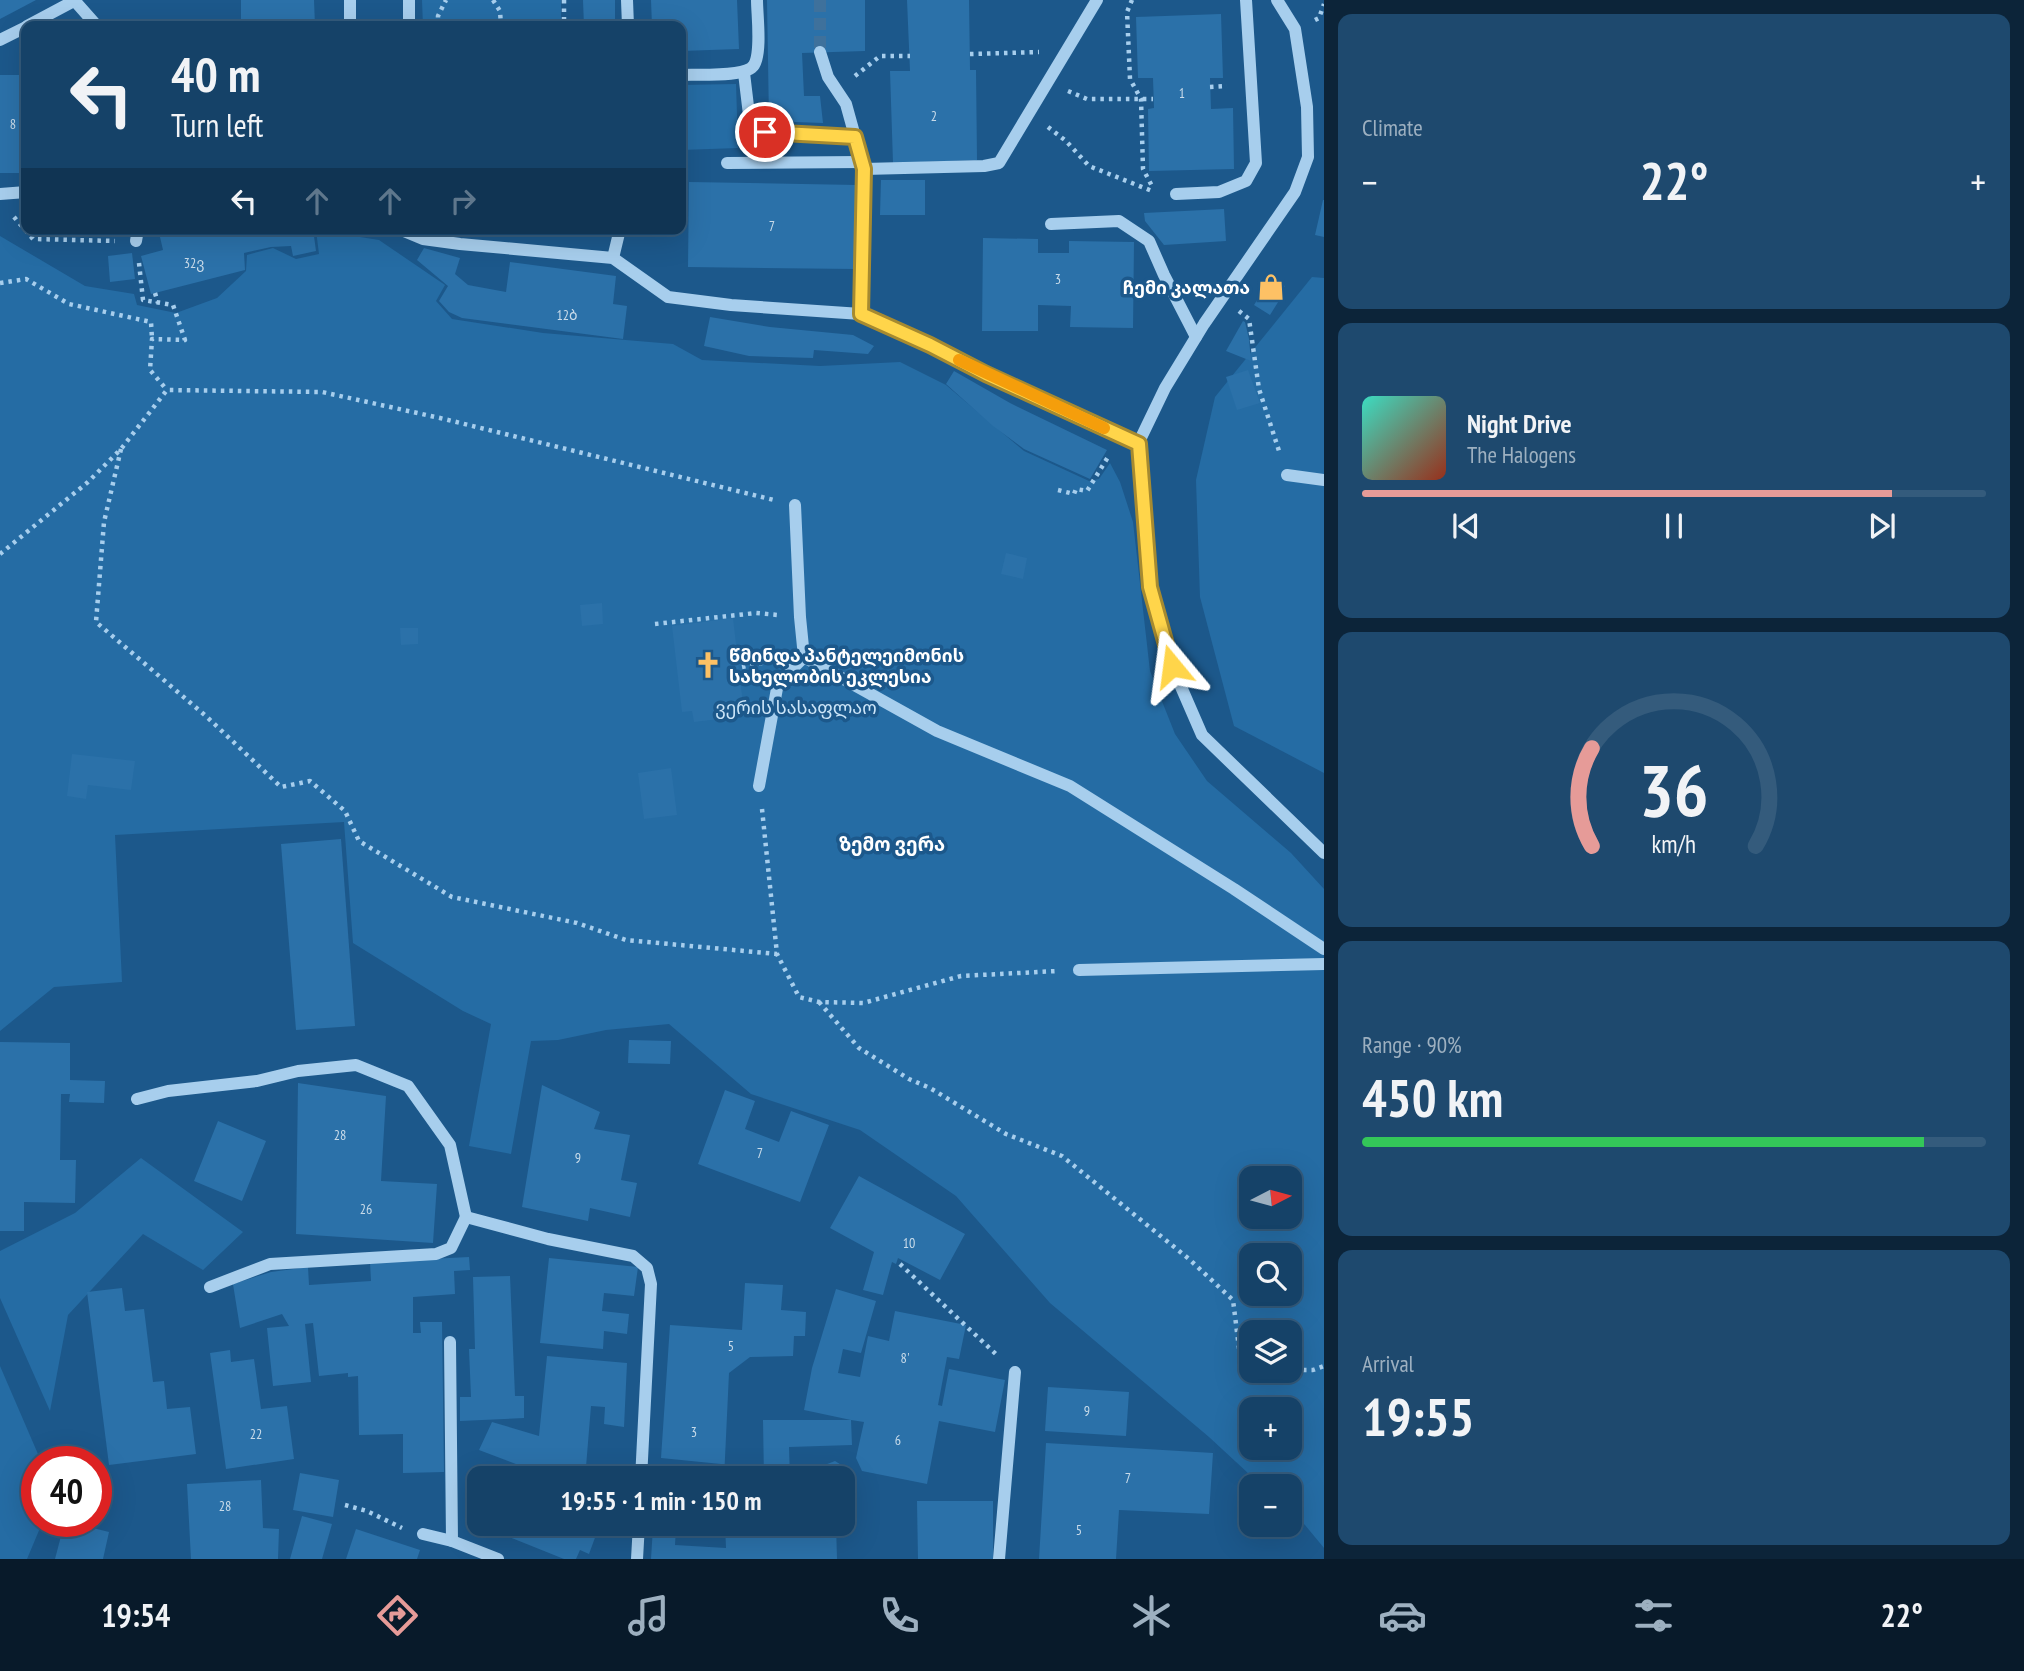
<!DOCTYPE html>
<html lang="en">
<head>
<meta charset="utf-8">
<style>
	:root { --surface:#154268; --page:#1e496e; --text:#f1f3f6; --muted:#9db0c0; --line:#345b7c; --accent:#e69b98 }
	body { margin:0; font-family:"PT Sans Narrow","Noto Sans Georgian",sans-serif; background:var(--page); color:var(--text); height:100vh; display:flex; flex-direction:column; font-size:26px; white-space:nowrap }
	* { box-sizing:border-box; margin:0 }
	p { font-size:23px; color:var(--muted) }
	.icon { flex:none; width:38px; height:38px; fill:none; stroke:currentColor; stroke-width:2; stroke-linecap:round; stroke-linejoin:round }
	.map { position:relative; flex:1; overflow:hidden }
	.details { display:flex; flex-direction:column; gap:14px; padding:14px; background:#0c2439; width:700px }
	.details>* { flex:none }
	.top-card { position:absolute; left:21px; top:21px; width:665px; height:214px; border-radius:14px; box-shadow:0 7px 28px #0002,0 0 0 2px var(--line); background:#154268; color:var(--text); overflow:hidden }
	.needle { width:46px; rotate:84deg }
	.tools { position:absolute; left:1239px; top:1166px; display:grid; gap:14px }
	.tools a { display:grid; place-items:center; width:63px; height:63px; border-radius:14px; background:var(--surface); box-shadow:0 7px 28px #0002,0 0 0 2px var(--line); font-size:35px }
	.speed { position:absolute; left:21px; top:1446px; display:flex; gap:14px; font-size:35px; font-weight:700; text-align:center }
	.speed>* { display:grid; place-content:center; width:91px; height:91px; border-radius:50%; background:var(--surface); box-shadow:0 7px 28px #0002,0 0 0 2px var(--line); line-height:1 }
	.speed .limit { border:10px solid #d22; background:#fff; color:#111 }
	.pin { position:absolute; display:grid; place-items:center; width:60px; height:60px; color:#fff; margin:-30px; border:4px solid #fff; border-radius:50%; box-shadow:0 2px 7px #0007 }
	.me { position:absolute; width:77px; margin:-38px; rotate:344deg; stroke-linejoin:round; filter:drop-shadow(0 0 5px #0008) }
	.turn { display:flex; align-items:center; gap:24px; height:147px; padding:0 35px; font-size:32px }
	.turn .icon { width:91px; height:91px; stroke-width:2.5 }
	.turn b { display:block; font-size:49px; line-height:60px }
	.lanes { display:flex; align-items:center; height:66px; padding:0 35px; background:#0003; justify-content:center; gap:35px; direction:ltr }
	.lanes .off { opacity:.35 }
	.big { font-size:52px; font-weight:600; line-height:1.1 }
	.details .card { flex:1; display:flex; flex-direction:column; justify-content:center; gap:10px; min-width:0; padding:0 24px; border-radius:14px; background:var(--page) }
	.details .dial { align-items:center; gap:0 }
	.dial svg { height:182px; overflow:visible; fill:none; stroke:var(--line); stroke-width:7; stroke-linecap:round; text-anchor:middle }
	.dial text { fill:var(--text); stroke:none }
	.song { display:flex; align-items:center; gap:21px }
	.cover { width:84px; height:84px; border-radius:10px; background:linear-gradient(135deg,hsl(170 70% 55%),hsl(10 70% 35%)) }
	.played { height:7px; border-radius:4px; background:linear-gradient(90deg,var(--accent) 85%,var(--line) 85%) }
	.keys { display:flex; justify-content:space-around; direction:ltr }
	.heat { display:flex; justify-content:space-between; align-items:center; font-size:38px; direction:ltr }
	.charge { height:10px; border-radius:5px; background:linear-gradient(90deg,#34c759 90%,var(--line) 0) }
	.trip { position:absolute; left:467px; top:1466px; width:388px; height:70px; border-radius:14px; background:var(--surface); box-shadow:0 7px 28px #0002,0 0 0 2px var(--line); font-weight:600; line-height:70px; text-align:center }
	.dock { display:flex; height:112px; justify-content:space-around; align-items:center; background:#081a2a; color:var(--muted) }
	.dock .icon { width:49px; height:49px }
	.dock .on { color:var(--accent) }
	.dock b { font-size:32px; color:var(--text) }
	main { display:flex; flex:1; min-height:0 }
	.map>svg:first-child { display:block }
	.green { fill:#256ca4; fill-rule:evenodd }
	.building { fill:#2b71a9 }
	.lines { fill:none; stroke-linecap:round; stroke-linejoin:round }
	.minor-tunnel { stroke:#3e719c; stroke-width:12; stroke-dasharray:12 6; stroke-linecap:butt }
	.path { stroke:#a7ceed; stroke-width:4.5; stroke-dasharray:3.5 5; stroke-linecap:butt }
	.minor { stroke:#a7ceed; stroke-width:12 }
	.route-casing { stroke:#a68a30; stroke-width:18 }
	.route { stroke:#ffd54a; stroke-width:12 }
	.slow { stroke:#f59e0b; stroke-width:12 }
	.labels { text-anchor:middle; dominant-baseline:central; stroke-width:7; stroke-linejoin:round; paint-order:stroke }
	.number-label { font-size:14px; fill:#cadcea }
	.poi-label { font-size:18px; font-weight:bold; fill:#fff; stroke:#1c588b; text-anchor:end }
	.park-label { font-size:18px; fill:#cde6f9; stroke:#1c588b }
	.neighbourhood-label { font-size:19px; font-weight:bold; fill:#fff; stroke:#1c588b }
</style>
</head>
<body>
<main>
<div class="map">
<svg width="1324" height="1559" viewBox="0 0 1324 1559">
	<rect width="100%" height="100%" fill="#1c588b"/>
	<!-- green -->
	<g class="green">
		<path d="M422 0H561V26H423Z"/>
		<path d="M736 84 738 148 681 150V85Z"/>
		<path d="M316 230 379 240 445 285 436 301 452 319 543 333 673 344 702 360 820 366 900 362 946 385 1024 451 1089 481 1099 479 1110 463 1120 482 1133 522 1150 671 1175 734 1207 781 1291 853 1324 889V1548L1305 1525 1290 1511V1486H1262L1209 1437 1050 1303 956 1196 860 1130 751 1094 669 1024 606 1030 558 1040 531 1041 511 1154 469 1146 491 1024 463 1011 353 943 344 822 115 835 122 982 54 987 0 1031V236L85 286 134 294 137 305 176 313 217 298 246 271 247 255 273 248 296 259 319 254ZM1251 1178H1290V1216H1251ZM1251 1255H1290V1293H1251ZM1251 1332H1290V1370H1251ZM1251 1409H1290V1447H1251Z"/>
		<path d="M1312 277 1324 278V773L1234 726 1200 597 1196 480 1215 397Z"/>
		<path d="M141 1158 243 1232 203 1270 143 1234 68 1315 50 1411 0 1298V1251L75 1213Z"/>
		<path d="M0 1366 41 1461H37V1521H43L27 1559H0Z"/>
	</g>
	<!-- building -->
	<g class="building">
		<path d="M0 0H36L0 19Z"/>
		<path d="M241 0H314L315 26H241Z"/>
		<path d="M583 0H615V26H584Z"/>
		<path d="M651 0H737L739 49 681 51V26H652Z"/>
		<path d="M767 0H865V51L802 53 804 96H820L823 123 769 121Z"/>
		<path d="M907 0H969L970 70H976L977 160 893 163 890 71H910Z"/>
		<path d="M1221 14 1223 78H1210L1211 109 1233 108 1234 169 1149 171 1148 109 1154 108 1153 78H1138L1136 17Z"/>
		<rect x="0" y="75" width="26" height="98"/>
		<path d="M881 180H925V215H880Z"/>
		<path d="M689 182 857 185 856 269 688 267Z"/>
		<path d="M1323 200H1324V237L1315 235Z"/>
		<path d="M1224 209 1226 241 1164 245 1145 221 1144 213Z"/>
		<path d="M39 229H122L123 234 39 236Z"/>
		<path d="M194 229H313L316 251 293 256 291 246 271 247 244 253 245 270 151 294 141 256 163 250 160 237Z"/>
		<path d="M983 238 1038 239V253H1069V241L1134 242 1133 328 1070 327 1071 306 1038 305V331H982Z"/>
		<path d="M424 248 460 258 455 274 468 285 506 292 510 262 616 276 613 304 627 306 623 339 462 318 449 312 439 301 448 286 417 260Z"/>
		<path d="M132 253 135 279 110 282 108 256Z"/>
		<path d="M1271 278 1285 286 1278 297 1280 299 1270 315 1254 305Z"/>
		<path d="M710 317 770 327 853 335 874 346 868 354 814 350 813 358 749 356 704 346Z"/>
		<path d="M1243 321 1245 322 1249 339 1251 361 1226 351Z"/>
		<path d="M1248 370 1260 403 1237 410 1226 377Z"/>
		<path d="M954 371 1010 403 1107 450 1090 479 1024 449 993 426 946 384Z"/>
		<path d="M1006 553 1027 558 1023 579 1001 574Z"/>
		<path d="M602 603 603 624 582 626 580 605Z"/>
		<path d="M733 618 743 704 734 706 736 717 694 722 692 711 682 712 672 626Z"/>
		<path d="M400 628H418V644L401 645Z"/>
		<path d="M72 754 135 761 131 790 88 785 86 799 67 796Z"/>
		<path d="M671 768 677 815 644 819 638 773Z"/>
		<path d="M341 839 355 1026 296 1030 281 844Z"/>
		<path d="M629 1040 671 1041 670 1064 628 1063Z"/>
		<path d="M0 1042 70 1043V1080L105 1081 104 1103 69 1102 70 1094H61L60 1160H76L75 1203 24 1202V1231H0Z"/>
		<path d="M298 1083 386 1096 381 1181 437 1184 433 1243 296 1234Z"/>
		<path d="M542 1085 600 1112 594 1129 630 1135 621 1180 637 1183 630 1217 590 1208 588 1221 522 1207Z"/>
		<path d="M725 1090 755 1101 745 1129 779 1142 791 1111 829 1125 800 1202 698 1164Z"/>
		<path d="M218 1121 266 1141 242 1201 194 1181Z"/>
		<path d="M859 1176 965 1234 940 1280 898 1258 896 1264 892 1262 883 1295 863 1290 874 1252 830 1228Z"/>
		<path d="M469 1257 470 1270 454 1271 455 1294 413 1297V1333H421L420 1322H442L444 1472 403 1473V1434L359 1435 358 1376 348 1377V1373L319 1376 313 1323 305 1324 311 1382 273 1386 267 1328 289 1326 282 1314 240 1328 233 1284 271 1272 308 1267 309 1285 371 1281 370 1262Z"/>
		<path d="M549 1258 638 1267 634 1296 604 1293 602 1311 629 1314 627 1334 604 1331 603 1349 540 1343Z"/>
		<path d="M510 1276 515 1396H524V1418L460 1421V1397H471L469 1349H475L473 1277Z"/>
		<path d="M745 1283 783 1285 781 1310 806 1312 805 1336H794L793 1356 750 1357 729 1373 724 1479H659L660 1464H721L661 1458 670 1325 742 1330Z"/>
		<path d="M122 1288 125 1311 144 1309 153 1382 164 1381 167 1409 190 1407 196 1454 109 1465 87 1292Z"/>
		<path d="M836 1289 876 1301 861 1353 843 1349 838 1373 860 1377 868 1336 889 1341 895 1311 966 1325 959 1359 947 1357 938 1405 942 1406 949 1369 1005 1380 995 1432 939 1421 927 1484 862 1471 856 1458 864 1422 851 1420 852 1445 789 1447 790 1479H764L763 1420H851L804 1410 812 1368Z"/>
		<path d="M230 1350 231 1362 254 1359 261 1409 287 1406 294 1459 226 1469 210 1353Z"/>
		<path d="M547 1356 627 1363 624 1427 604 1424 605 1407 591 1406 585 1479H560L559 1474 537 1472 479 1450 492 1422 539 1436Z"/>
		<path d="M1048 1387 1129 1392 1126 1436 1045 1431Z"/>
		<path d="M1046 1443 1213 1453 1209 1514 1119 1510 1116 1559H1039Z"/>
		<path d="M835 1461 843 1466 850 1476 844 1486V1479H816V1475L822 1466Z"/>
		<path d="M509 1466 542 1479H504Z"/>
		<path d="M300 1473 339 1480 333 1517 293 1510Z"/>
		<path d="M261 1480 263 1528 279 1529 278 1559H191L187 1484Z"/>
		<path d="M917 1501H993V1559H918Z"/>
		<path d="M302 1516 332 1524 322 1559H290Z"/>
		<path d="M65 1521H95L93 1528 109 1532 103 1559H55Z"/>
		<path d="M502 1524H600L589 1554 580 1550 576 1559H564L499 1533Z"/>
		<path d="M725 1524H836L837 1559H651L653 1527 676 1528 675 1545 726 1548Z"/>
		<path d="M356 1529 420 1550 417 1559H346Z"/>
	</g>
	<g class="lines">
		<!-- minor-tunnel -->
		<path class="minor-tunnel" d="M820 0V52"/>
		<!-- path -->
		<g class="path">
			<path d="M493 0 500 11 501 26"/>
			<path d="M564 0V26"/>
			<path d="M1132 0 1127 12 1130 79 1141 99 1143 169 1153 188"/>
			<path d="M1315 20 1319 18 1324 4"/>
			<path d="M438 26V16L446 0"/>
			<path d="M970 54 1039 52"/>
			<path d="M855 76 880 56H910"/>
			<path d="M1210 87 1227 86"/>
			<path d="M1068 91 1087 99H1153"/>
			<path d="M1048 127 1066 141 1089 166 1152 191"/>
			<path d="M14 217 33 239 115 241"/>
			<path d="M139 263 143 300 173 305 185 340 152 339 150 370 167 390"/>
			<path d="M0 283 26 279 69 304 151 322 152 339"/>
			<path d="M155 293 158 303"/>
			<path d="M1239 311 1249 319 1259 389 1280 454"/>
			<path d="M121 449 104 522 96 622 207 717 281 787 310 781 345 811 359 841 452 897 577 923 626 940 777 954"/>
			<path d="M1058 490 1074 494 1076 489 1087 491 1108 457"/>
			<path d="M0 554 88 482 121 449 167 390 322 392 440 418 774 500"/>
			<path d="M655 624 756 613 778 615"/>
			<path d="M742 667 762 663"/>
			<path d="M762 809 777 954 799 997 819 1002 863 1003 961 976 1058 971"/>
			<path d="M819 1002 859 1048 909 1079 930 1088 1006 1134 1062 1156 1189 1259 1233 1300 1241 1364 1251 1367"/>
			<path d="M900 1264 999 1357"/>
			<path d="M1269 1370H1313L1324 1366"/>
			<path d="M345 1505 367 1511 402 1528"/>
		</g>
		<!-- minor -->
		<g class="minor">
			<path d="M74 0 97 26"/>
			<path d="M350 0V26"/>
			<path d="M409 0V26"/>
			<path d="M627 0 628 26"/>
			<path d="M1277 0 1295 29 1307 107 1308 157 1295 192 1204 324 1165 388 1138 444 1150 587 1172 666 1202 735 1324 853"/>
			<path d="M27 26 74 1"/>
			<path d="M0 40 26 27"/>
			<path d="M820 52 828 77 846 104 864 169 861 314"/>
			<path d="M744 73 750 123 755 130 805 135 855 137"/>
			<path d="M681 75C697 74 746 78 754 65 762 52 757 15 757 0"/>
			<path d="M727 163 862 162"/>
			<path d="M864 169 984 166 999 163 1097 0"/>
			<path d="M0 194 26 192"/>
			<path d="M1176 194 1219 192 1246 181 1256 163 1246 0"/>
			<path d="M1051 224 1119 221 1149 241 1164 275 1196 337"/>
			<path d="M399 229 423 239 460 244 613 258 668 297 731 305 861 314 930 345 986 374 1138 444"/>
			<path d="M136 241 138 229"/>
			<path d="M613 258 620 229"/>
			<path d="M1287 475 1324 480"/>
			<path d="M795 505 800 617 804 657 937 731 1070 786 1234 889 1324 949"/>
			<path d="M759 786 778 683 804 657"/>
			<path d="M1079 970 1324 964"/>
			<path d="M137 1099 168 1091 257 1081 298 1071 356 1065 408 1086 450 1145 466 1217"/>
			<path d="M466 1217 548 1239 633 1256 647 1268 651 1284 641 1479"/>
			<path d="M210 1287 270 1264 436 1254 451 1248 466 1217"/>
			<path d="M450 1342 452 1541"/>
			<path d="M423 1534 452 1541 498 1559"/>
			<path d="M637 1559 639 1524"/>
			<path d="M999 1559 1015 1372"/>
		</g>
	</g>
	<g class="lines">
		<defs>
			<path id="route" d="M765 132 855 137 864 169 861 314 930 345 986 374 1139 444 1150 587 1172 666"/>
		</defs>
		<!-- route casing -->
		<use href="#route" class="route-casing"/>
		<!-- route -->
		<use href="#route" class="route"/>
		<!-- slow -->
		<path class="slow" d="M959 360 1104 428"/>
	</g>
	<!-- icons -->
	<defs>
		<symbol id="shop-bare" viewBox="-9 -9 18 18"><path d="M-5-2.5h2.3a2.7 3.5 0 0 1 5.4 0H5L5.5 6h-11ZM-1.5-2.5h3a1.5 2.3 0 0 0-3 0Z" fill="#fdc165" stroke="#1c588b" stroke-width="2.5" paint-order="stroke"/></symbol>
		<symbol id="church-bare" viewBox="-9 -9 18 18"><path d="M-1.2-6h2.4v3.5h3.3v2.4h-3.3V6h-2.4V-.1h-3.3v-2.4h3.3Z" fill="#fdc165" stroke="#1c588b" stroke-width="2.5" paint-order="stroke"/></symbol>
	</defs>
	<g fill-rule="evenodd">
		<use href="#shop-bare" x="1252" y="268" width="38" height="38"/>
		<use href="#church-bare" x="689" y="646" width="38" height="38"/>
	</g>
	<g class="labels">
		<!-- number labels -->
		<g class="number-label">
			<text x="1182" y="93">1</text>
			<text x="934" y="116">2</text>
			<text x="13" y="124">8</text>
			<text x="772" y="226">7</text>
			<text x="194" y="263">32ვ</text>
			<text x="1058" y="279">3</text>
			<text x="567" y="315">12ბ</text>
			<text x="340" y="1135">28</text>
			<text x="760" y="1153">7</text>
			<text x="578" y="1158">9</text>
			<text x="366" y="1209">26</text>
			<text x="909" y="1243">10</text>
			<text x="731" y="1346">5</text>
			<text x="905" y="1358">8'</text>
			<text x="1087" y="1411">9</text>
			<text x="694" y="1432">3</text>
			<text x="256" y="1434">22</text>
			<text x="898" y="1440">6</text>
			<text x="1128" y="1478">7</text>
			<text x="225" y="1506">28</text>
			<text x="1079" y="1530">5</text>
		</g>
		<!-- poi labels -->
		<g class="poi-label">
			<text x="1250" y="287">ჩემი კალათა</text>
			<text x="729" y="655" text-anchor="start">წმინდა პანტელეიმონის<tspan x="729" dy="21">სახელობის ეკლესია</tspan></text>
		</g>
		<!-- park labels -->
		<g class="park-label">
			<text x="796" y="707">ვერის სასაფლაო</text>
		</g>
		<!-- neighbourhood labels -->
		<g class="neighbourhood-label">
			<text x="892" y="844">ზემო ვერა</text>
		</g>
	</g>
</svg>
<div class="tools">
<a><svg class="needle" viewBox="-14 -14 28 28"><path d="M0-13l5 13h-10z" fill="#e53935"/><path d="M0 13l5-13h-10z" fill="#9db0c0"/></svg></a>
<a><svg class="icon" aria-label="search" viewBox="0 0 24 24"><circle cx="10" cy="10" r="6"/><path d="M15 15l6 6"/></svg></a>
<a><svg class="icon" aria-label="layers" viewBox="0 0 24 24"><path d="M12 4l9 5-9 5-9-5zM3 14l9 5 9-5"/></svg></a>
<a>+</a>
<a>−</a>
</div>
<div class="speed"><div class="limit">40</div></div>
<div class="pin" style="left:765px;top:132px;background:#d93025"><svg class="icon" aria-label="arrive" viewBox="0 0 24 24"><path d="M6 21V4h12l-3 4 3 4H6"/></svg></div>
<svg class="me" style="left:1172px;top:666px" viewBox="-20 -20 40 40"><path d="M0-17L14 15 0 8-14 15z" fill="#ffd54a" stroke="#fff" stroke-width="4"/></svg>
<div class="trip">19:55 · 1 min · 150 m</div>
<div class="top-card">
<div class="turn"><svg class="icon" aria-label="left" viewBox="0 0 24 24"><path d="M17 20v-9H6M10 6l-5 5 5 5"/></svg><div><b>40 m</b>Turn left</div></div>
<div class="lanes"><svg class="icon" aria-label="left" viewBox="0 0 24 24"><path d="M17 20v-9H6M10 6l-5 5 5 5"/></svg><svg class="icon off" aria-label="ahead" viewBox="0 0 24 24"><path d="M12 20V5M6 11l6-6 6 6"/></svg><svg class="icon off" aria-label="ahead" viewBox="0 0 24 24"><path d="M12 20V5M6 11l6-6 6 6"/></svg><svg class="icon off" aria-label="right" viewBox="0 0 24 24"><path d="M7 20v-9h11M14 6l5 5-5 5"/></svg></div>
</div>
</div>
<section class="details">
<div class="card"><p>Climate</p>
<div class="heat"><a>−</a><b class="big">22°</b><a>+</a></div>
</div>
<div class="card">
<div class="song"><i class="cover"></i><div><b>Night Drive</b><p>The Halogens</p></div></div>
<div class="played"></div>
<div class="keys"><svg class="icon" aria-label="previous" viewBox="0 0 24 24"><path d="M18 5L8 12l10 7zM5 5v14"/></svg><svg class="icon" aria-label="pause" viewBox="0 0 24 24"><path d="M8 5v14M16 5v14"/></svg><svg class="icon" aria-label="next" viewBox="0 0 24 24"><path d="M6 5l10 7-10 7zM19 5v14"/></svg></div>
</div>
<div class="card dial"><svg viewBox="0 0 100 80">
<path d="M14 69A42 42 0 1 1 86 69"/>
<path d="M14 69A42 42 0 0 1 14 26" stroke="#e69b98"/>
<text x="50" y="56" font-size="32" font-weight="700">36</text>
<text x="50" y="72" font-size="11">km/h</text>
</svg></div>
<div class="card"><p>Range · 90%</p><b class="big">450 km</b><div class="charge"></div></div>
<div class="card"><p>Arrival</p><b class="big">19:55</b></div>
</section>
</main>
<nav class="dock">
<b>19:54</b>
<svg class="icon on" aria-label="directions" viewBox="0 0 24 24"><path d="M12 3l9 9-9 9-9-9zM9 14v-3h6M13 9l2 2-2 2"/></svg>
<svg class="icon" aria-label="music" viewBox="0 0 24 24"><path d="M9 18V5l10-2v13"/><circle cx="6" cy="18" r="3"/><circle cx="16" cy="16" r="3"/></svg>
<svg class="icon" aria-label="phone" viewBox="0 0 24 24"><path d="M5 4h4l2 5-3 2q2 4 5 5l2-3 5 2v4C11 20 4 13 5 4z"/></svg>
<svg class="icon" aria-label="climate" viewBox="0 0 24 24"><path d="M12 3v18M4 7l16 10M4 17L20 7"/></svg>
<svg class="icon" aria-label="car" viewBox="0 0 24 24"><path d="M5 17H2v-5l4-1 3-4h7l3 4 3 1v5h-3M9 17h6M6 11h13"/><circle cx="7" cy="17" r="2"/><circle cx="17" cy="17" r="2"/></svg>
<svg class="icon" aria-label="filters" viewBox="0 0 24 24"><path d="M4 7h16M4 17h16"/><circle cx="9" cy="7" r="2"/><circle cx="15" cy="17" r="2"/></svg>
<b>22°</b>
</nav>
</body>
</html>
